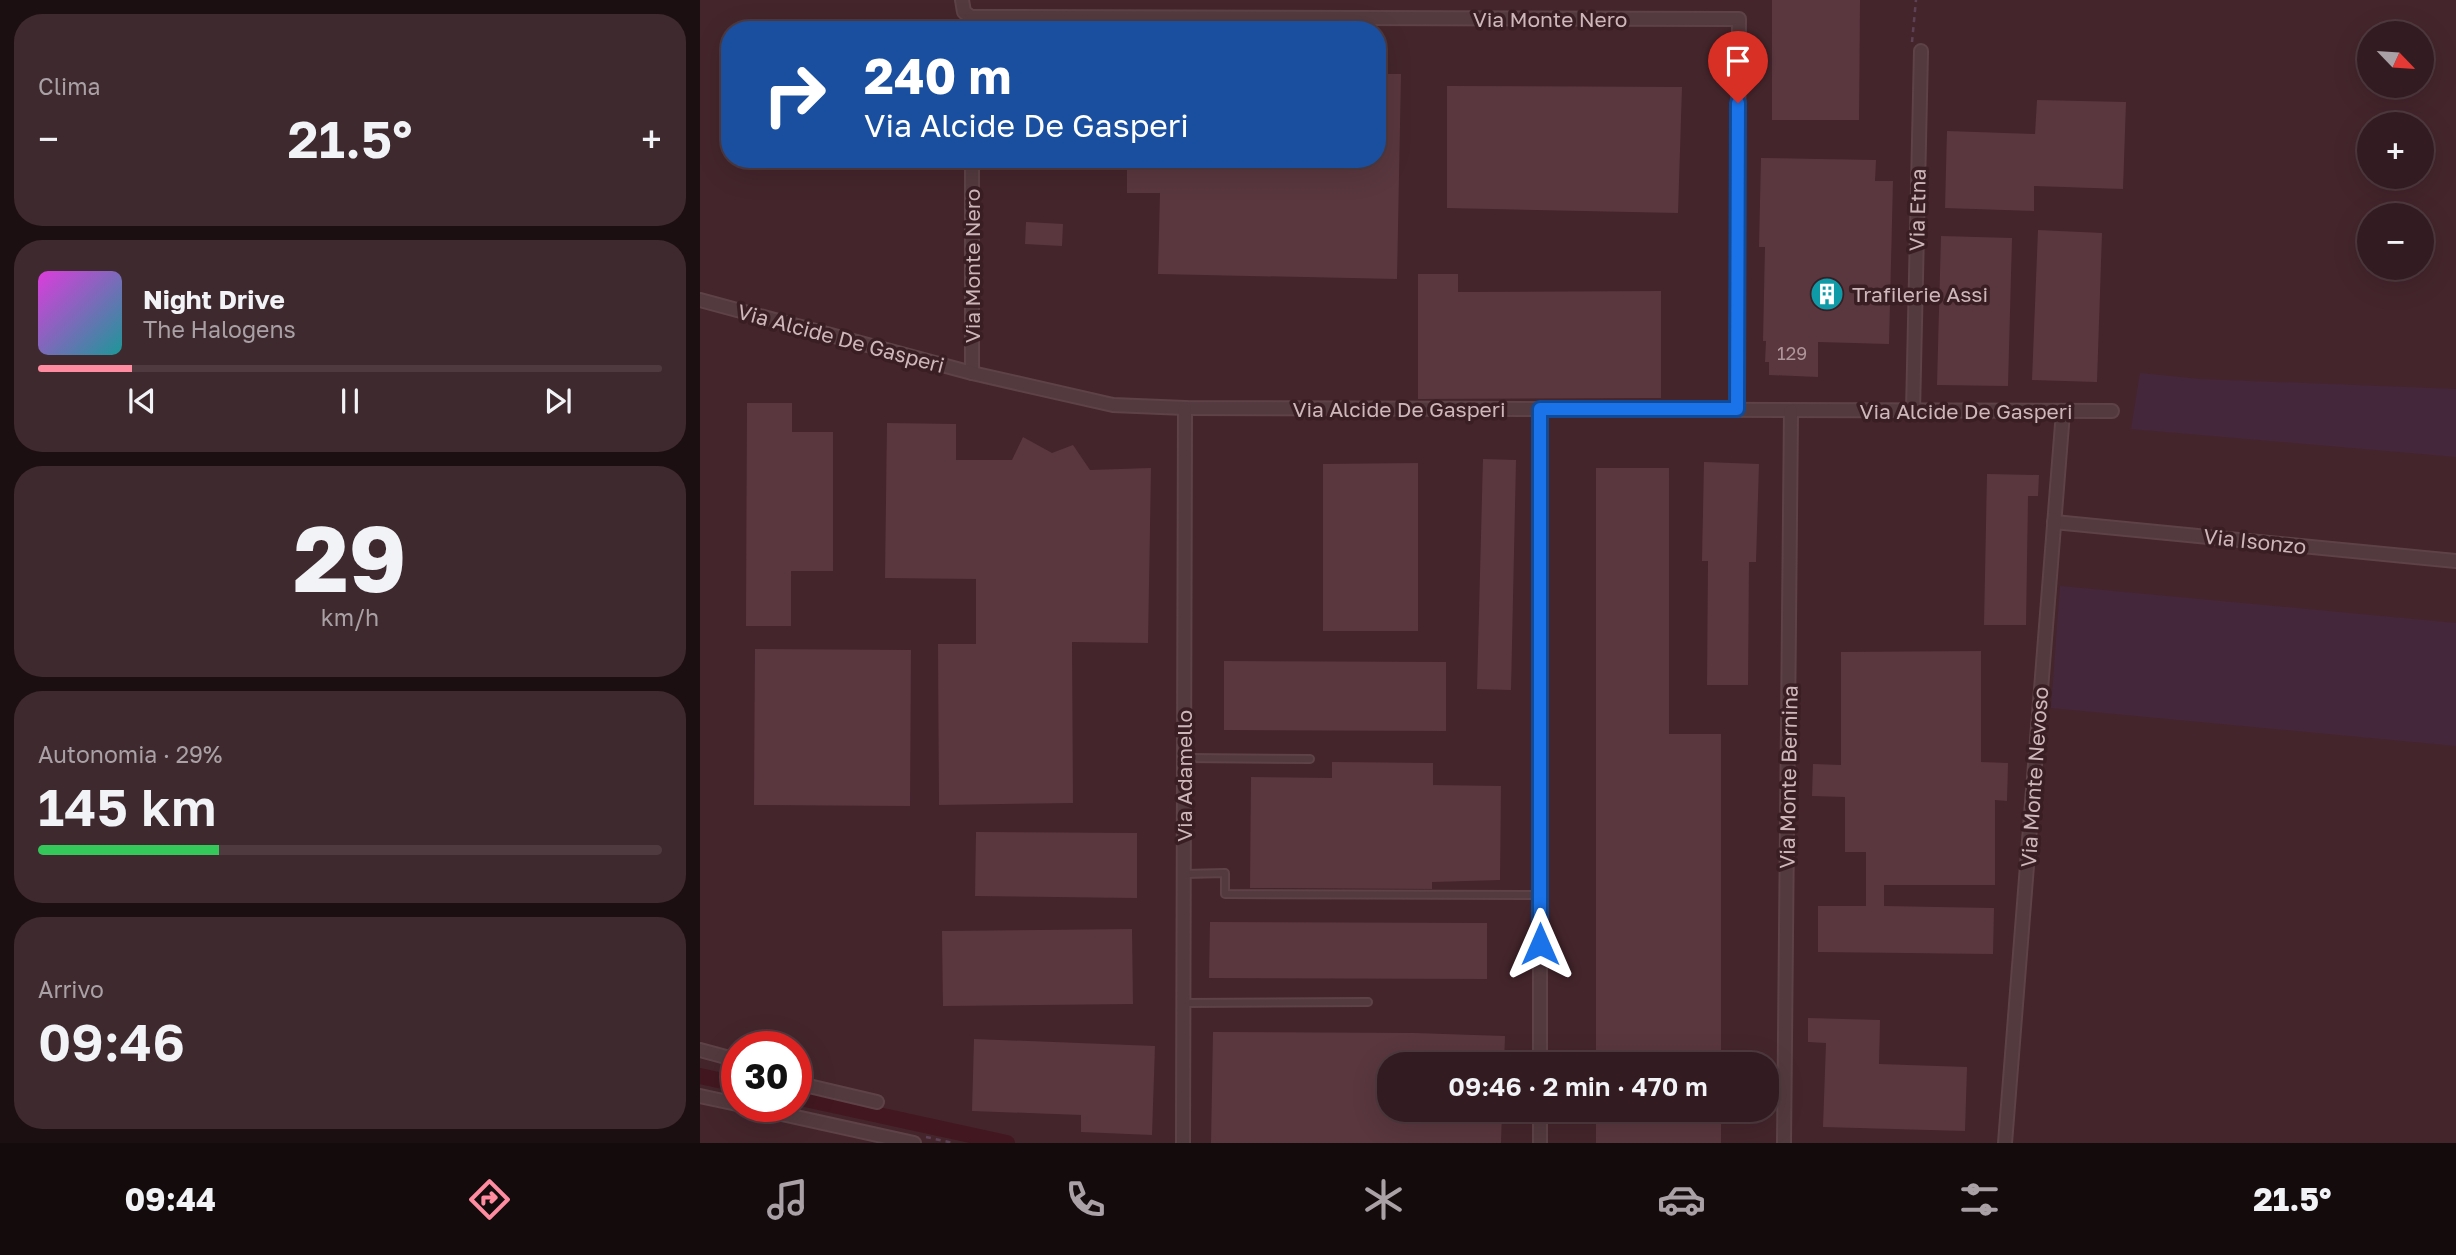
<!DOCTYPE html>
<html lang="it">
<head>
<meta charset="utf-8">
<style>
	:root { --surface:#331c21; --page:#3e292e; --text:#f1f3f6; --muted:#a9a1a5; --line:#4e3a3f; --accent:#fe8b9f }
	body { margin:0; font-family:"Golos Text",sans-serif; background:var(--page); color:var(--text); height:100vh; display:flex; flex-direction:column; font-size:26px; white-space:nowrap }
	* { box-sizing:border-box; margin:0 }
	p { font-size:23px; color:var(--muted) }
	.icon { flex:none; width:38px; height:38px; fill:none; stroke:currentColor; stroke-width:2; stroke-linecap:round; stroke-linejoin:round }
	.map { position:relative; flex:1; overflow:hidden }
	.sheet { display:flex; flex-direction:column; gap:14px; padding:14px; background:#1c0f12; width:700px }
	.sheet>* { flex:none }
	.guide { position:absolute; left:21px; top:21px; width:665px; height:147px; border-radius:28px; box-shadow:0 7px 28px #0002,0 0 0 2px var(--line); background:#1a4fa0; color:#fff; overflow:hidden }
	.needle { width:46px; rotate:115deg }
	.fabs { position:absolute; left:1657px; top:21px; display:grid; gap:14px }
	.fabs a { display:grid; place-items:center; width:77px; height:77px; border-radius:50%; background:var(--surface); box-shadow:0 7px 28px #0002,0 0 0 2px var(--line); font-size:35px }
	.speed { position:absolute; left:21px; top:1031px; display:flex; gap:14px; font-size:35px; font-weight:700; text-align:center }
	.speed>* { display:grid; place-content:center; width:91px; height:91px; border-radius:50%; background:var(--surface); box-shadow:0 7px 28px #0002,0 0 0 2px var(--line); line-height:1 }
	.speed .limit { border:10px solid #d22; background:#fff; color:#111 }
	.pin { position:absolute; display:grid; place-items:center; width:60px; height:60px; color:#fff; margin:-72px -30px; border-radius:50% 50% 50% 0; rotate:-45deg; box-shadow:0 0 7px #0007 }
	.pin .icon { rotate:45deg }
	.me { position:absolute; width:77px; margin:-38px; rotate:0deg; stroke-linejoin:round; filter:drop-shadow(0 0 5px #0008) }
	.turn { display:flex; align-items:center; gap:24px; height:147px; padding:0 28px; font-size:32px }
	.turn .icon { width:91px; height:91px; stroke-width:2.5 }
	.turn b { display:block; font-size:49px; line-height:60px }
	.big { font-size:52px; font-weight:600; line-height:1.1 }
	.sheet .card { flex:1; display:flex; flex-direction:column; justify-content:center; gap:10px; min-width:0; padding:0 24px; border-radius:28px; background:var(--page) }
	.sheet .dial { align-items:center; gap:0 }
	.dial b { font-size:91px; line-height:1 }
	.song { display:flex; align-items:center; gap:21px }
	.cover { width:84px; height:84px; border-radius:10px; background:linear-gradient(135deg,hsl(300 70% 55%),hsl(180 70% 35%)) }
	.played { height:7px; border-radius:4px; background:linear-gradient(90deg,var(--accent) 15%,var(--line) 15%) }
	.keys { display:flex; justify-content:space-around; direction:ltr }
	.heat { display:flex; justify-content:space-between; align-items:center; font-size:38px; direction:ltr }
	.charge { height:10px; border-radius:5px; background:linear-gradient(90deg,#34c759 29%,var(--line) 0) }
	.trip { position:absolute; left:677px; top:1052px; width:402px; height:70px; border-radius:28px; background:var(--surface); box-shadow:0 7px 28px #0002,0 0 0 2px var(--line); font-weight:600; line-height:70px; text-align:center }
	.tabs { display:flex; height:112px; justify-content:space-around; align-items:center; background:#140b0d; color:var(--muted) }
	.tabs .icon { width:49px; height:49px }
	.tabs .active { color:var(--accent) }
	.tabs b { font-size:32px; color:var(--text) }
	main { display:flex; flex:1; min-height:0 }
	.map>svg:first-child { display:block }
	.green { fill:#45273b }
	.lines { fill:none; stroke-linecap:round; stroke-linejoin:round }
	.canal { stroke:#431720; stroke-width:16 }
	.building { fill:#5a373f }
	.service-casing { stroke:#5d4348; stroke-width:10 }
	.minor-casing { stroke:#5d4348; stroke-width:16 }
	.path { stroke:#5c4154; stroke-width:2.5; stroke-dasharray:5 5; stroke-linecap:butt }
	.service { stroke:#533a3f; stroke-width:6 }
	.minor { stroke:#533a3f; stroke-width:12 }
	.route-casing { stroke:#114b97; stroke-width:18 }
	.route { stroke:#1a73e8; stroke-width:12 }
	.labels { text-anchor:middle; dominant-baseline:central; stroke-width:7; stroke-linejoin:round; paint-order:stroke }
	.number-label { font-size:18px; fill:#ae959a }
	.street-label { font-size:21px; fill:#cdb7bb; stroke:#391e24 }
	.poi-label { font-size:21px; fill:#cdb7bb; stroke:#391e24; text-anchor:start }
</style>
</head>
<body>
<main>
<section class="sheet">
<div class="card"><p>Clima</p>
<div class="heat"><a>−</a><b class="big">21.5°</b><a>+</a></div>
</div>
<div class="card">
<div class="song"><i class="cover"></i><div><b>Night Drive</b><p>The Halogens</p></div></div>
<div class="played"></div>
<div class="keys"><svg class="icon" aria-label="previous" viewBox="0 0 24 24"><path d="M18 5L8 12l10 7zM5 5v14"/></svg><svg class="icon" aria-label="pause" viewBox="0 0 24 24"><path d="M8 5v14M16 5v14"/></svg><svg class="icon" aria-label="next" viewBox="0 0 24 24"><path d="M6 5l10 7-10 7zM19 5v14"/></svg></div>
</div>
<div class="card dial"><b>29</b><p>km/h</p></div>
<div class="card"><p>Autonomia · 29%</p><b class="big">145 km</b><div class="charge"></div></div>
<div class="card"><p>Arrivo</p><b class="big">09:46</b></div>
</section>
<div class="map">
<svg width="1756" height="1143" viewBox="0 0 1756 1143">
	<rect width="100%" height="100%" fill="#44252c"/>
	<!-- green -->
	<g class="green">
		<path d="M1440 373 1500 379 1756 389V457L1431 429Z"/>
		<path d="M1360 586 1756 623V746L1351 708Z"/>
	</g>
	<g class="lines">
		<!-- canal -->
		<g class="canal">
			<path d="M0 1076 37 1084"/>
			<path d="M96 1097 307 1143"/>
		</g>
	</g>
	<!-- building -->
	<g class="building">
		<path d="M1072 0H1160L1159 120H1072Z"/>
		<path d="M677 74H701L697 279 458 274 460 193H427V159H677Z"/>
		<path d="M747 86 982 87 978 213 747 208Z"/>
		<path d="M1337 100 1426 102 1423 189 1334 186V211L1245 208 1247 131 1335 134Z"/>
		<path d="M1061 158 1176 160 1175 181H1193L1189 344 1118 342V377L1069 375V362H1065L1066 341H1063L1065 247H1059Z"/>
		<path d="M326 222 363 224 362 246 325 244Z"/>
		<path d="M1338 230 1402 233 1397 382 1332 380Z"/>
		<path d="M1241 236 1312 238 1308 386 1237 385Z"/>
		<path d="M718 274H758V292L961 291V398L718 399Z"/>
		<path d="M47 403H92V432H133V571H91V626H46Z"/>
		<path d="M187 423 256 424V460H312L323 437 352 453 373 445 390 470 451 468 448 643 372 642 373 803 239 805 238 644H276V579L185 578Z"/>
		<path d="M783 459 816 460 811 690 777 689Z"/>
		<path d="M1004 462 1059 464 1056 562H1049L1048 685H1007L1008 561H1002Z"/>
		<path d="M718 463V631H623V464Z"/>
		<path d="M896 468H969V734H1021V1064H896Z"/>
		<path d="M1287 474 1339 475 1338 496H1328L1326 625H1284Z"/>
		<path d="M55 649 211 650 210 806 54 805Z"/>
		<path d="M1281 651V762L1308 763 1307 801 1295 800V885H1184V906L1294 908 1293 954 1118 952V906H1166V852H1145V797L1112 796 1113 764 1141 765V652Z"/>
		<path d="M524 661 746 662V731L524 730Z"/>
		<path d="M632 762 733 763V785L801 786 800 880 732 882V889L550 888 551 777 632 778Z"/>
		<path d="M276 832 437 833V898L275 896Z"/>
		<path d="M510 922 787 923V979L509 978Z"/>
		<path d="M432 929 433 1004 243 1006 242 931Z"/>
		<path d="M1108 1018 1180 1020 1179 1064 1267 1067 1265 1131 1123 1127 1126 1043 1108 1042Z"/>
		<path d="M513 1032 714 1033 805 1036 804 1064H690V1110H802L801 1143H511Z"/>
		<path d="M274 1039 455 1046 452 1135 381 1132V1115L272 1111Z"/>
		<rect x="896" y="1110" width="125" height="33"/>
	</g>
	<g class="lines">
		<defs>
			<g id="service">
				<path d="M484 758 610 759"/>
				<path d="M485 874 525 873V894L840 895"/>
				<path d="M484 1003 668 1002"/>
			</g>
			<g id="minor">
				<path d="M262 0 264 12 271 17"/>
				<path d="M271 30V17L1039 19 1036 409"/>
				<path d="M272 159V373"/>
				<path d="M0 300 272 373 413 405 485 408 1412 411"/>
				<path d="M1213 412 1221 51"/>
				<path d="M1354 522 1756 561"/>
				<path d="M0 1050 37 1060"/>
				<path d="M840 1064V409"/>
				<path d="M96 1083 177 1102"/>
				<path d="M0 1096 37 1104"/>
				<path d="M46 1106 214 1143"/>
				<path d="M483 1143 485 408"/>
				<path d="M840 1143V1110"/>
				<path d="M1084 1143 1091 411"/>
				<path d="M1305 1143 1363 412"/>
			</g>
		</defs>
		<!-- service casing -->
		<use href="#service" class="service-casing"/>
		<!-- minor casing -->
		<use href="#minor" class="minor-casing"/>
		<!-- path -->
		<g class="path">
			<path d="M1212 42 1216 0"/>
			<path d="M226 1137 253 1143"/>
		</g>
		<!-- service -->
		<use href="#service" class="service"/>
		<!-- minor -->
		<use href="#minor" class="minor"/>
	</g>
	<g class="lines">
		<defs>
			<path id="route" d="M840 944V409H1037L1038 103"/>
		</defs>
		<!-- route casing -->
		<use href="#route" class="route-casing"/>
		<!-- route -->
		<use href="#route" class="route"/>
	</g>
	<!-- icons -->
	<defs>
		<symbol id="building-disc" viewBox="-11 -11 22 22"><circle r="9.5" fill="#0f9aa8" stroke="#391e24"/><path d="M-4-6H4V6H1V3H-1V6H-4ZM-2.5-4.3h1.7v1.8h-1.7ZM.8-4.3h1.7v1.8H.8ZM-2.5-1h1.7V.8h-1.7ZM.8-1h1.7V.8H.8Z" fill="#fff"/></symbol>
	</defs>
	<g fill-rule="evenodd">
		<use href="#building-disc" x="1108" y="275" width="38" height="38"/>
	</g>
	<g class="labels">
		<!-- number labels -->
		<g class="number-label">
			<text x="1092" y="353">129</text>
		</g>
		<!-- street labels -->
		<g class="street-label">
			<text x="850" y="19">Via Monte Nero</text>
			<text transform="translate(1217 210) rotate(-89)">Via Etna</text>
			<text transform="translate(272 266) rotate(-90)">Via Monte Nero</text>
			<text transform="translate(141 338) rotate(15)">Via Alcide De Gasperi</text>
			<text x="699" y="409">Via Alcide De Gasperi</text>
			<text x="1266" y="411">Via Alcide De Gasperi</text>
			<text transform="translate(1555 541) rotate(6)">Via Isonzo</text>
			<text transform="translate(484 776) rotate(-90)">Via Adamello</text>
			<text transform="translate(1088 777) rotate(-89)">Via Monte Bernina</text>
			<text transform="translate(1334 777) rotate(-86)">Via Monte Nevoso</text>
		</g>
		<!-- poi labels -->
		<g class="poi-label">
			<text x="1152" y="294">Trafilerie Assi</text>
		</g>
	</g>
</svg>
<div class="fabs">
<a><svg class="needle" viewBox="-14 -14 28 28"><path d="M0-13l5 13h-10z" fill="#e53935"/><path d="M0 13l5-13h-10z" fill="#a9a1a5"/></svg></a>
<a>+</a>
<a>−</a>
</div>
<div class="speed"><div class="limit">30</div></div>
<div class="pin" style="left:1038px;top:103px;background:#d93025"><svg class="icon" aria-label="arrive" viewBox="0 0 24 24"><path d="M6 21V4h12l-3 4 3 4H6"/></svg></div>
<svg class="me" style="left:840px;top:944px" viewBox="-20 -20 40 40"><path d="M0-17L14 15 0 8-14 15z" fill="#1a73e8" stroke="#fff" stroke-width="4"/></svg>
<div class="trip">09:46 · 2 min · 470 m</div>
<div class="guide">
<div class="turn"><svg class="icon" aria-label="right" viewBox="0 0 24 24"><path d="M7 20v-9h11M14 6l5 5-5 5"/></svg><div><b>240 m</b>Via Alcide De Gasperi</div></div>
</div>
</div>
</main>
<nav class="tabs">
<b>09:44</b>
<svg class="icon active" aria-label="directions" viewBox="0 0 24 24"><path d="M12 3l9 9-9 9-9-9zM9 14v-3h6M13 9l2 2-2 2"/></svg>
<svg class="icon" aria-label="music" viewBox="0 0 24 24"><path d="M9 18V5l10-2v13"/><circle cx="6" cy="18" r="3"/><circle cx="16" cy="16" r="3"/></svg>
<svg class="icon" aria-label="phone" viewBox="0 0 24 24"><path d="M5 4h4l2 5-3 2q2 4 5 5l2-3 5 2v4C11 20 4 13 5 4z"/></svg>
<svg class="icon" aria-label="climate" viewBox="0 0 24 24"><path d="M12 3v18M4 7l16 10M4 17L20 7"/></svg>
<svg class="icon" aria-label="car" viewBox="0 0 24 24"><path d="M5 17H2v-5l4-1 3-4h7l3 4 3 1v5h-3M9 17h6M6 11h13"/><circle cx="7" cy="17" r="2"/><circle cx="17" cy="17" r="2"/></svg>
<svg class="icon" aria-label="filters" viewBox="0 0 24 24"><path d="M4 7h16M4 17h16"/><circle cx="9" cy="7" r="2"/><circle cx="15" cy="17" r="2"/></svg>
<b>21.5°</b>
</nav>
</body>
</html>
